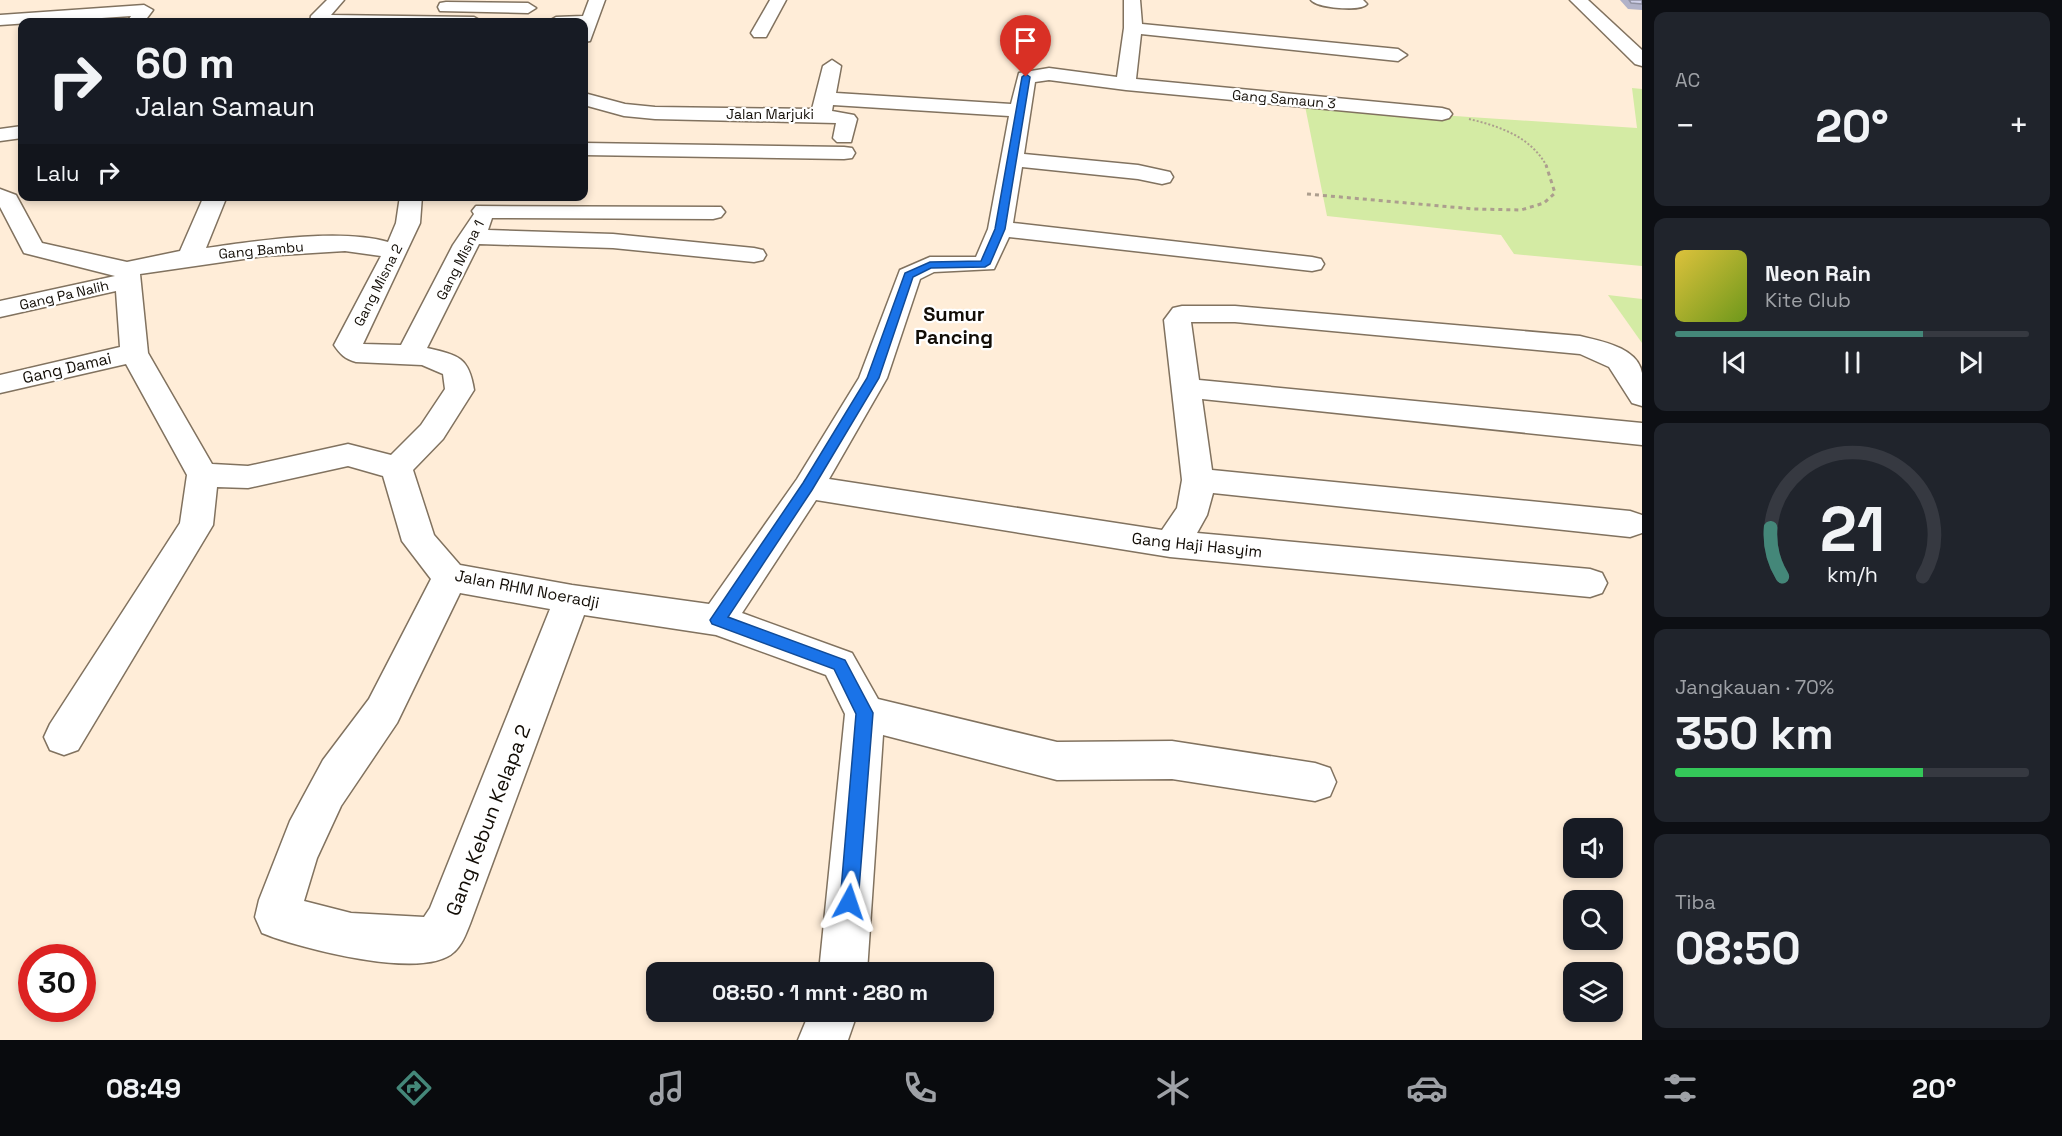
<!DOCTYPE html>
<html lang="id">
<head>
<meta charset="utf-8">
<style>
	:root { --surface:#171b24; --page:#20242c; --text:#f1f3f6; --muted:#9ea1a6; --line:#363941; --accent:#448779 }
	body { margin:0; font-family:"Space Grotesk",sans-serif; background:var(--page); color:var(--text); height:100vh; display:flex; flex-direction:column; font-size:22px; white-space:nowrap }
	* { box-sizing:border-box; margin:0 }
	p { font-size:20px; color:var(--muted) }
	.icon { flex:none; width:33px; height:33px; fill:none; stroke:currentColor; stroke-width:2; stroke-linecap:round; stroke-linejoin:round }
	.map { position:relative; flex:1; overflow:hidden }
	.details { display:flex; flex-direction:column; gap:12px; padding:12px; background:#0d0f14; width:420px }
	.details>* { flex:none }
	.banner { position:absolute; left:18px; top:18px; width:570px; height:183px; border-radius:12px; box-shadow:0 3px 9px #0003; background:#171b24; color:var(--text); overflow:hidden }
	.tools { position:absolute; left:1563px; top:818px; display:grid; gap:12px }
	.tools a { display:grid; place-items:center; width:60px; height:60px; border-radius:12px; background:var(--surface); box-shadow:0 3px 9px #0003; font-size:30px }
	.speed { position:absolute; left:18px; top:944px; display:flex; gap:12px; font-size:30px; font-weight:700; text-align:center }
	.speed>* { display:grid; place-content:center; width:78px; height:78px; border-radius:50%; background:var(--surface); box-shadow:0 3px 9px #0003; line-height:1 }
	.speed .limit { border:9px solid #d22; background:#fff; color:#111 }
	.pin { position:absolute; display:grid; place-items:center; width:51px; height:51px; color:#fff; margin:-62px -26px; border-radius:50% 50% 50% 0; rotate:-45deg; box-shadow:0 0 6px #0007 }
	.pin .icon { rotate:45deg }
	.me { position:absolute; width:66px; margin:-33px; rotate:5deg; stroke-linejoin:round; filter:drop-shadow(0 0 4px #0008) }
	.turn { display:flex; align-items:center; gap:21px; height:126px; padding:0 18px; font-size:27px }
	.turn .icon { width:78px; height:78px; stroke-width:2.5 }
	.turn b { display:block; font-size:42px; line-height:51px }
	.then { display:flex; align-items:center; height:57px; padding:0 18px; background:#0003; gap:12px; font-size:22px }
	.big { font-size:45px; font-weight:600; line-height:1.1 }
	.details .widget { flex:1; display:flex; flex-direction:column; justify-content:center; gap:9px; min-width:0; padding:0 21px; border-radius:12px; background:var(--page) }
	.details .dial { align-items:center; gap:0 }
	.dial svg { height:156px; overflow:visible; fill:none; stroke:var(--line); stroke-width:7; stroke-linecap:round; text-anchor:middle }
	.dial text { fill:var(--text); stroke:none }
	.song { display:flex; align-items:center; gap:18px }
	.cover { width:72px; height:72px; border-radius:9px; background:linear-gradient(135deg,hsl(50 70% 55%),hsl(80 70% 35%)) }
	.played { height:6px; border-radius:3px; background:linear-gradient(90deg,var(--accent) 70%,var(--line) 70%) }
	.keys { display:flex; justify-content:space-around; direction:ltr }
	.heat { display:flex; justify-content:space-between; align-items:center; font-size:33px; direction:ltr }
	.charge { height:9px; border-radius:4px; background:linear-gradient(90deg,#34c759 70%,var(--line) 0) }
	.trip { position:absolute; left:646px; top:962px; width:348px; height:60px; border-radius:12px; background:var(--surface); box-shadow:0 3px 9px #0003; font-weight:600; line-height:60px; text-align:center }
	.dock { display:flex; height:96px; justify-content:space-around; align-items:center; background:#090b0e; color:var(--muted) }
	.dock .icon { width:42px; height:42px }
	.dock .current { color:var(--accent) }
	.dock b { font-size:27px; color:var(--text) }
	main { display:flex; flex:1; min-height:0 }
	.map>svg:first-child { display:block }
	.green { fill:#d4eba4 }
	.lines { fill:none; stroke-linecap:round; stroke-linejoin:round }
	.minor-casing { stroke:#81725f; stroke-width:3 }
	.path-far1 { stroke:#ac9e8e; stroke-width:2; stroke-dasharray:2 2; stroke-linecap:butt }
	.path { stroke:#ac9e8e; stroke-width:3; stroke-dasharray:4 4; stroke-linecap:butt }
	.minor { fill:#fff; fill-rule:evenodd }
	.wall { fill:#b1b2c8 }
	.building { fill:#cecfe8; stroke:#9091a2; stroke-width:1.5 }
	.route { fill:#1a73e8; stroke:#114b97; stroke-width:1.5 }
	.labels { text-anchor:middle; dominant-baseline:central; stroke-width:4.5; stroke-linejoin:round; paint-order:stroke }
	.far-street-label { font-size:14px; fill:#120d06; stroke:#fff }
	.street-label { font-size:16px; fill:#120d06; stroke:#fff }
	.quarter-label { font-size:20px; font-weight:bold; fill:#120d06; stroke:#fff }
	.near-street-label { font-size:20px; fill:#120d06; stroke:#fff }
</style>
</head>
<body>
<main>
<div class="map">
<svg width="1642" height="1040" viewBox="0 0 1642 1040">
	<rect width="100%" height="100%" fill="#ffedd8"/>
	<!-- green -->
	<g class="green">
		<path d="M1632 88 1642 89V266L1514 254 1501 235 1327 216 1305 106 1637 128Z"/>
		<path d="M1608 295 1642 299V343Z"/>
	</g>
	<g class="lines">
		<defs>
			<g id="minor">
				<path d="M327 0H344L331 15 474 17 483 22H310L311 16Z"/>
				<path d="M589 0H605L590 41 584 42V22H547L556 17 583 16Z"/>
				<path d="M770 0H786L766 37H754L751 33Z"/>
				<path d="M1124 0H1140L1142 24 1398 49 1407 55 1398 61 1141 34 1136 79 1442 108 1449 110 1452 114 1449 118 1442 120 1126 90 1049 80 1035 82 1024 154 1138 165 1170 172 1173 177 1170 182 1162 184 1138 179 1022 167 1013 223 1312 257 1321 259 1324 264 1321 269 1312 271 1009 237 994 269 934 272 920 279 887 378 829 479 1162 530 1177 508 1182 480 1164 320 1173 308 1182 306H1235L1580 336C1600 341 1638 347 1642 373 1642 383 1642 395 1642 406L1632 403 1609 367 1580 354 1235 322H1191L1199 380 1642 423V445L1202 399 1212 470 1630 511 1642 515V533L1630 537 1213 493 1207 515 1197 533 1590 569 1602 573 1607 583 1602 593 1590 597 1170 557 816 500 742 613 852 653 878 699 1057 742 1172 741 1315 763 1330 768 1336 782 1330 796 1315 801 1172 779 1057 780 883 735 867 972H819L845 714 826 675 716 635 584 615 470 924C466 934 462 945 454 952 424 981 298 948 262 933L255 917 259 900 290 821 323 760 369 699 431 579 402 541 383 476 348 466 248 488 217 487 213 525 78 750 64 755 50 750 44 737 50 724 180 523 187 475 126 364 0 393V375L120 347 116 291 0 317V301L115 276 24 253 0 207V189L16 195 42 243 127 262 180 251 204 196H227L206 248C256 241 340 228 388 242L396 223 400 196H422L420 223 363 344 401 345 453 245 474 214 472 211 476 206 721 207 725 212 721 217 713 219 492 218 488 230 613 234 754 248 763 250 766 255 763 260 754 262 613 248 479 244 427 348C458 355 469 357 474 390L443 439 413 470 434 535 460 565 572 585 709 604 797 479 859 378 900 270 930 257H976L988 229 1009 116 833 105 832 111 854 115 857 119 851 142H837L833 138 836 123 655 119 624 116 584 105V93L625 104 655 107 812 109 823 66 832 60 841 66 836 93 1011 104 1019 73 1049 68 1117 77 1124 28ZM345 251 381 256 334 345C340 354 345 359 356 362L422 365 443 374 445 389 421 425 391 455 348 444 248 466 212 464 148 353 140 274 264 256ZM460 593 550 609 430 908 424 917 351 913 304 901 317 858 341 806 397 723Z"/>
				<path d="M1311 0H1363L1367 4C1361 12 1317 8 1311 0Z"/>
				<path d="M1570 0H1588L1642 50V66L1635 64Z"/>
				<path d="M446 2 528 3 536 8 528 13 440 11 438 7 440 3Z"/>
				<path d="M144 5 153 10 144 22H127L131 16 0 25V15Z"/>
				<path d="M22 126V138L0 141V129Z"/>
				<path d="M584 143 844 147 852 148 855 153 852 158 844 159 584 155Z"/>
				<path d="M810 1011H858L848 1040H798Z"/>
			</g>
		</defs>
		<!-- minor casing -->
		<use href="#minor" class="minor-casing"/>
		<!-- path-far1 -->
		<path class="path-far1" d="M1469 119C1499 126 1532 137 1547 167"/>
		<!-- path -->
		<path class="path" d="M1307 194 1474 209 1521 210 1544 203 1555 193 1546 165"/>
		<!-- minor -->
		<use href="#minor" class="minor"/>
	</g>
	<!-- wall -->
	<path class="wall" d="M1620 0H1642V10L1628 9Z"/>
	<!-- building -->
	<path class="building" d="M1629 0H1642V4L1631 3Z"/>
	<!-- route -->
	<path class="route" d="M1026 74 1030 77 1005 229 990 264 985 267 931 268 913 277 879 378 812 490 728 617 845 660 873 713 858 902 856 908 849 911 842 908 840 902 856 714 834 669 712 624 710 620 803 483 867 378 905 273 930 262 981 261 995 229 1022 77Z"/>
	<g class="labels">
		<!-- far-street labels -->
		<g class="far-street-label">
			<text transform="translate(1284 99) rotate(5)">Gang Samaun 3</text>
			<text x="770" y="114">Jalan Marjuki</text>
			<text transform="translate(261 250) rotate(-5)">Gang Bambu</text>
			<text transform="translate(460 260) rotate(-63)">Gang Misna 1</text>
			<text transform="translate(378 285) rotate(-63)">Gang Misna 2</text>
			<text transform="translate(64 295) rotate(-13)">Gang Pa Nalih</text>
		</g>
		<!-- street labels -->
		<g class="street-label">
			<text transform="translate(67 368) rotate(-13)">Gang Damai</text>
			<text transform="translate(1197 545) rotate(6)">Gang Haji Hasyim</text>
			<text transform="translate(527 589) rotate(11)">Jalan RHM Noeradji</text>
		</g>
		<!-- quarter labels -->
		<g class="quarter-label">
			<text x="954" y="314">Sumur<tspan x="954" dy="23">Pancing</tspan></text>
		</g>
		<!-- near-street labels -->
		<g class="near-street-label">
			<text transform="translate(488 820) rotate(-69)">Gang Kebun Kelapa 2</text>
		</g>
	</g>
</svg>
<div class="tools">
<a><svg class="icon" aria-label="sound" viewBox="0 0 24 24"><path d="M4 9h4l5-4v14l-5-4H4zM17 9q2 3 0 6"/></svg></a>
<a><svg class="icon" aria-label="search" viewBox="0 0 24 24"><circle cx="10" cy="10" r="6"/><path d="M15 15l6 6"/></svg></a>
<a><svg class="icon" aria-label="layers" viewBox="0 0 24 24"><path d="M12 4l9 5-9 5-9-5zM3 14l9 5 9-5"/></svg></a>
</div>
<div class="speed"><div class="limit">30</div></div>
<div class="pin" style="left:1026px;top:77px;background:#d93025"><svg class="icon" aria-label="arrive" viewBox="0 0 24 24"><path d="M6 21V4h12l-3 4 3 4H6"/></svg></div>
<svg class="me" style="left:849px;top:902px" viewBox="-20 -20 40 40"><path d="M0-17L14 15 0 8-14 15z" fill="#1a73e8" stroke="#fff" stroke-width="4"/></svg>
<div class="trip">08:50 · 1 mnt · 280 m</div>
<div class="banner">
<div class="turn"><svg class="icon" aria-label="right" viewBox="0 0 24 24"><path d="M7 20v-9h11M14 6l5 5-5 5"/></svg><div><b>60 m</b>Jalan Samaun</div></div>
<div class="then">Lalu<svg class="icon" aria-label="right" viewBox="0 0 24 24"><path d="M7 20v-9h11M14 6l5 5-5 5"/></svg></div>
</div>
</div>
<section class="details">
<div class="widget"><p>AC</p>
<div class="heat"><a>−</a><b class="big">20°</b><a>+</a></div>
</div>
<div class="widget">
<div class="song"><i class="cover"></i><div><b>Neon Rain</b><p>Kite Club</p></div></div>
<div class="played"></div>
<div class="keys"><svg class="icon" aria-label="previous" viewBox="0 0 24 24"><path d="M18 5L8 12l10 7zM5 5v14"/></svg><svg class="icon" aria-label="pause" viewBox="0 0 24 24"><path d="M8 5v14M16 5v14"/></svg><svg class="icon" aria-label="next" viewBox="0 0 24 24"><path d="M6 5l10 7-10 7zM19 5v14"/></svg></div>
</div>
<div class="widget dial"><svg viewBox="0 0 100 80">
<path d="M14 69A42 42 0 1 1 86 69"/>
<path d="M14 69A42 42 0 0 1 8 44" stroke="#448779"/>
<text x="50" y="56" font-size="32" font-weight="700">21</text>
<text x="50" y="72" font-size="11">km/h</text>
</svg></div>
<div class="widget"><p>Jangkauan · 70%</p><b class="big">350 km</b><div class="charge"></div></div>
<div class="widget"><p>Tiba</p><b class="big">08:50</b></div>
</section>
</main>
<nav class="dock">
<b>08:49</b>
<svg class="icon current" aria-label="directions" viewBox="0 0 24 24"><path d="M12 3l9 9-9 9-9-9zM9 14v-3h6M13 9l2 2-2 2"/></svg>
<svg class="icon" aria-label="music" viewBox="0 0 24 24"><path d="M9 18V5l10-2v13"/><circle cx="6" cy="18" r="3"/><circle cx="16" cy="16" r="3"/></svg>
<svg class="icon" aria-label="phone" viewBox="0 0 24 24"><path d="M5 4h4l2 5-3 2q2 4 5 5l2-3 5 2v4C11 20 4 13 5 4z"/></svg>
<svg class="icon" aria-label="climate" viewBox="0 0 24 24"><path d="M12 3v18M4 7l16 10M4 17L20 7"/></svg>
<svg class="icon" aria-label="car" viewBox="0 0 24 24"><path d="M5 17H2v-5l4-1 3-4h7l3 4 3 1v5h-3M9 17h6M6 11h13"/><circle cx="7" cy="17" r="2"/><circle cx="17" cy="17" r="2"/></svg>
<svg class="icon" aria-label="filters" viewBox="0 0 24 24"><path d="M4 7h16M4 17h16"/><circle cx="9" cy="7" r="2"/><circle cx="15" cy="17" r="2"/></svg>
<b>20°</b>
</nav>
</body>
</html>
